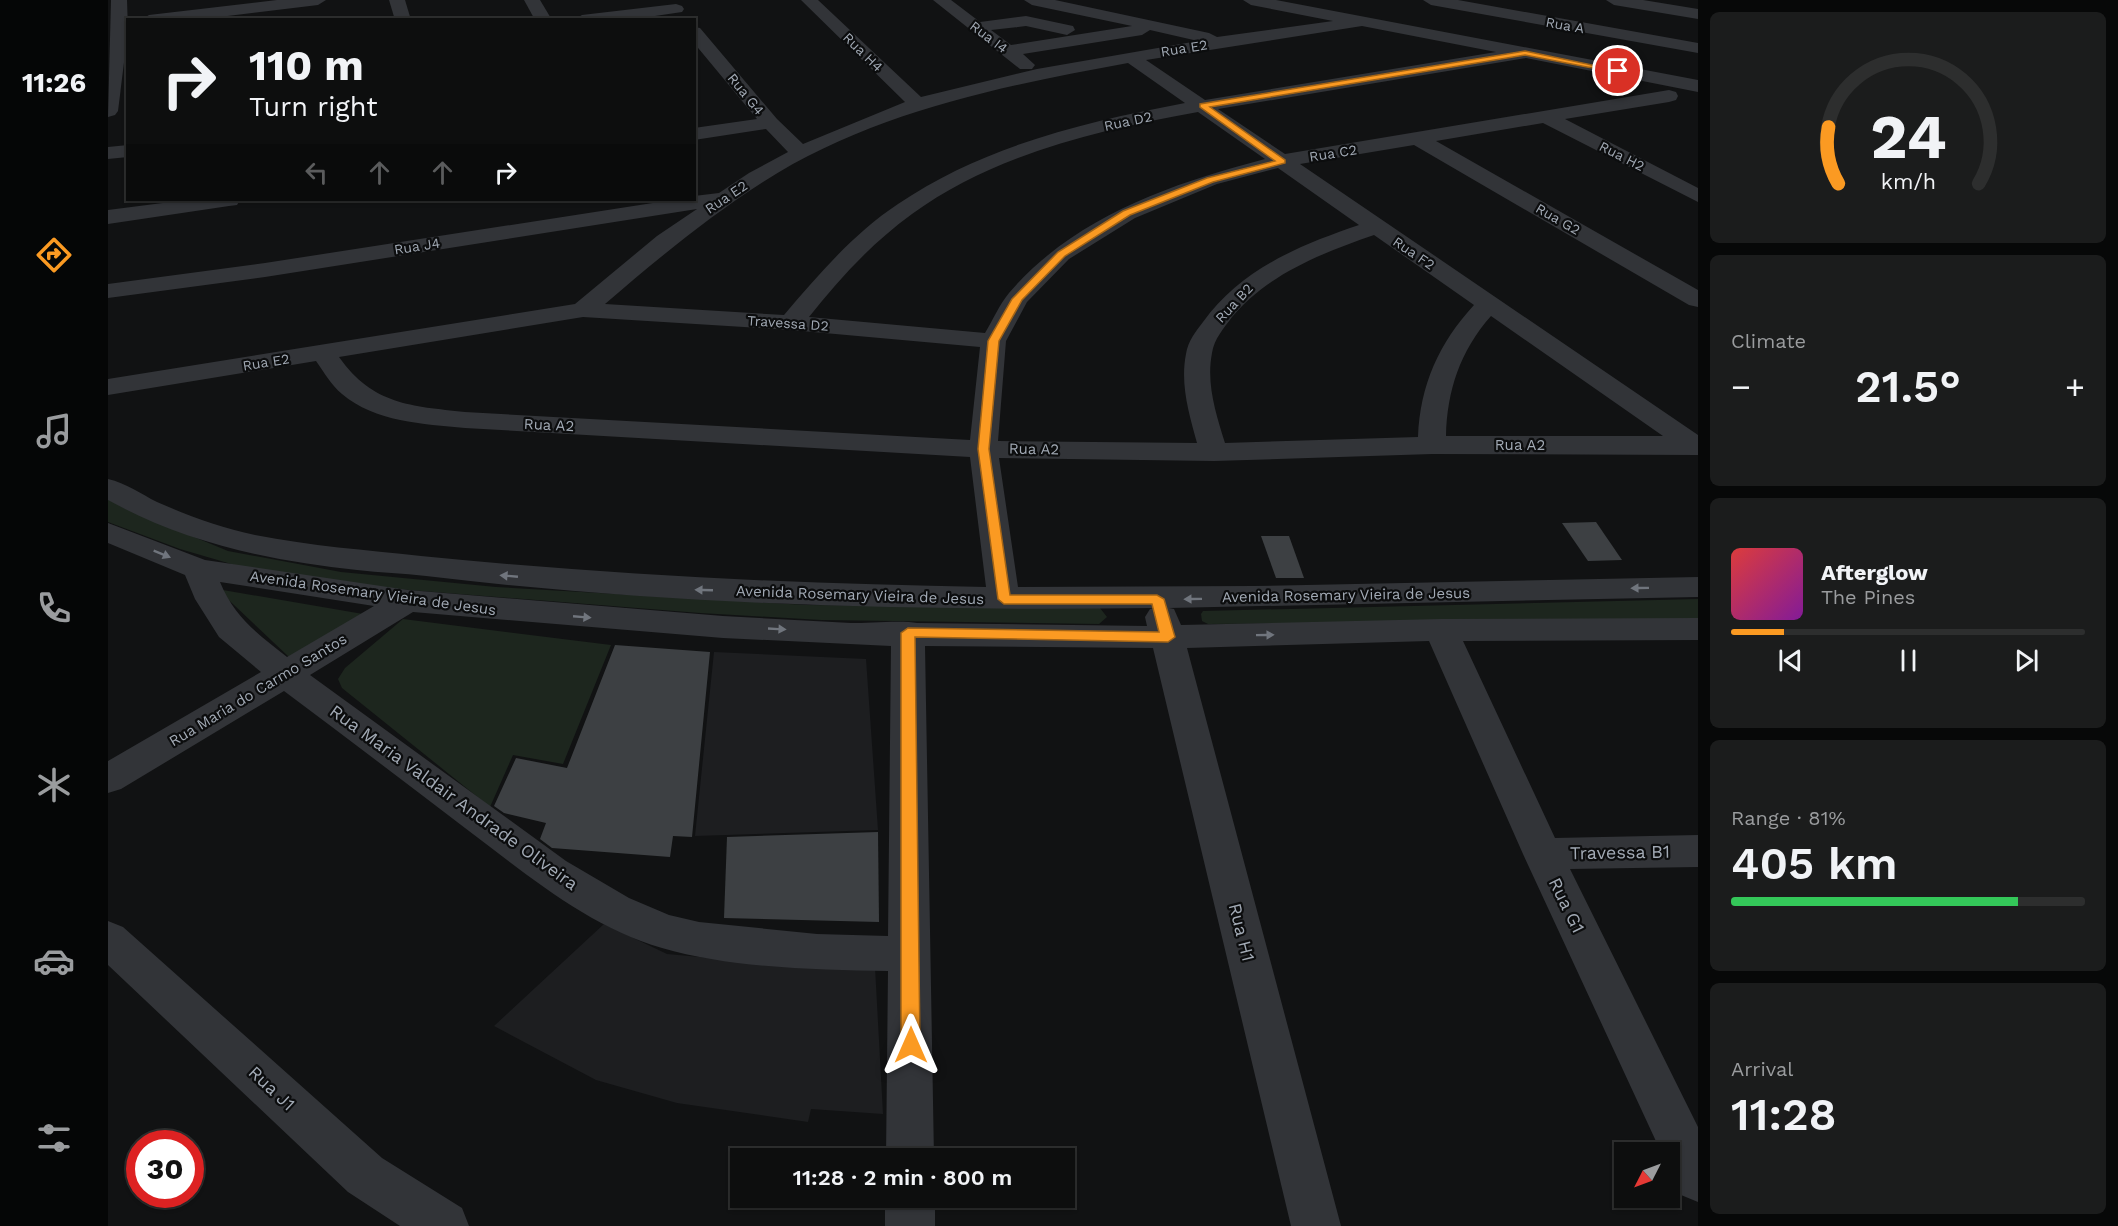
<!DOCTYPE html>
<html lang="en">
<head>
<meta charset="utf-8">
<style>
	:root { --surface:#0d0e0e; --page:#1b1c1c; --text:#f1f3f6; --muted:#9a9c9e; --line:#2d2e2e; --accent:#fb9a22 }
	body { margin:0; font-family:"Work Sans",sans-serif; background:var(--page); color:var(--text); height:100vh; display:flex; flex-direction:column; font-size:22px; white-space:nowrap }
	* { box-sizing:border-box; margin:0 }
	p { font-size:20px; color:var(--muted) }
	.icon { flex:none; width:33px; height:33px; fill:none; stroke:currentColor; stroke-width:2; stroke-linecap:round; stroke-linejoin:round }
	.map { position:relative; flex:1; overflow:hidden }
	.sheet { display:flex; flex-direction:column; gap:12px; padding:12px; background:#070808; width:420px }
	.sheet>* { flex:none }
	.banner { position:absolute; left:18px; top:18px; width:570px; height:183px; border-radius:0px; box-shadow:0 2px 4px #0004,0 0 0 2px var(--line); background:#0d0e0e; color:var(--text); overflow:hidden }
	.needle { width:39px; rotate:228deg }
	.buttons { position:absolute; left:1506px; top:1142px; display:grid; gap:12px }
	.buttons a { display:grid; place-items:center; width:66px; height:66px; border-radius:0px; background:var(--surface); box-shadow:0 2px 4px #0004,0 0 0 2px var(--line); font-size:30px }
	.speed { position:absolute; left:18px; top:1130px; display:flex; gap:12px; font-size:30px; font-weight:700; text-align:center }
	.speed>* { display:grid; place-content:center; width:78px; height:78px; border-radius:50%; background:var(--surface); box-shadow:0 2px 4px #0004,0 0 0 2px var(--line); line-height:1 }
	.speed .limit { border:9px solid #d22; background:#fff; color:#111 }
	.pin { position:absolute; display:grid; place-items:center; width:51px; height:51px; color:#fff; margin:-26px; border:3px solid #fff; border-radius:50%; box-shadow:0 2px 6px #0007 }
	.me { position:absolute; width:66px; margin:-33px; rotate:0deg; stroke-linejoin:round; filter:drop-shadow(0 0 4px #0008) }
	.turn { display:flex; align-items:center; gap:21px; height:126px; padding:0 24px; font-size:27px }
	.turn .icon { width:78px; height:78px; stroke-width:2.5 }
	.turn b { display:block; font-size:42px; line-height:51px }
	.lanes { display:flex; align-items:center; height:57px; padding:0 24px; background:#0003; justify-content:center; gap:30px; direction:ltr }
	.lanes .off { opacity:.35 }
	.big { font-size:45px; font-weight:600; line-height:1.1 }
	.sheet .card { flex:1; display:flex; flex-direction:column; justify-content:center; gap:9px; min-width:0; padding:0 21px; border-radius:9px; background:var(--page) }
	.sheet .dial { align-items:center; gap:0 }
	.dial svg { height:156px; overflow:visible; fill:none; stroke:var(--line); stroke-width:7; stroke-linecap:round; text-anchor:middle }
	.dial text { fill:var(--text); stroke:none }
	.song { display:flex; align-items:center; gap:18px }
	.cover { width:72px; height:72px; border-radius:9px; background:linear-gradient(135deg,hsl(0 70% 55%),hsl(290 70% 35%)) }
	.played { height:6px; border-radius:3px; background:linear-gradient(90deg,var(--accent) 15%,var(--line) 15%) }
	.keys { display:flex; justify-content:space-around; direction:ltr }
	.heat { display:flex; justify-content:space-between; align-items:center; font-size:33px; direction:ltr }
	.charge { height:9px; border-radius:4px; background:linear-gradient(90deg,#34c759 81%,var(--line) 0) }
	.trip { position:absolute; left:622px; top:1148px; width:345px; height:60px; border-radius:0px; background:var(--surface); box-shadow:0 2px 4px #0004,0 0 0 2px var(--line); font-weight:600; line-height:60px; text-align:center }
	main { display:flex; flex:1; min-height:0 }
	.tab-bar { display:flex; flex-direction:column; width:108px; justify-content:space-around; align-items:center; background:#050606; color:var(--muted) }
	.tab-bar .icon { width:42px; height:42px }
	.tab-bar .active { color:var(--accent) }
	.tab-bar b { font-size:27px; color:var(--text) }
	.map>svg:first-child { display:block }
	.built { fill:#1d1e20 }
	.green { fill:#1d261e }
	.building { fill:#3d4043 }
	.lines { fill:none; stroke-linecap:round; stroke-linejoin:round }
	.minor { fill:#323438; fill-rule:evenodd }
	.oneway { fill:#70757d }
	.route { fill:#fb9a22; stroke:#a36416; stroke-width:1.5 }
	.labels { text-anchor:middle; dominant-baseline:central; stroke-width:4.5; stroke-linejoin:round; paint-order:stroke }
	.far-street-label { font-size:14px; fill:#a2aab5; stroke:#0c0d0e }
	.street-label { font-size:15px; fill:#a2aab5; stroke:#0c0d0e }
	.near-street-label { font-size:18px; fill:#a2aab5; stroke:#0c0d0e }
</style>
</head>
<body>
<main>
<nav class="tab-bar">
<b>11:26</b>
<svg class="icon active" aria-label="directions" viewBox="0 0 24 24"><path d="M12 3l9 9-9 9-9-9zM9 14v-3h6M13 9l2 2-2 2"/></svg>
<svg class="icon" aria-label="music" viewBox="0 0 24 24"><path d="M9 18V5l10-2v13"/><circle cx="6" cy="18" r="3"/><circle cx="16" cy="16" r="3"/></svg>
<svg class="icon" aria-label="phone" viewBox="0 0 24 24"><path d="M5 4h4l2 5-3 2q2 4 5 5l2-3 5 2v4C11 20 4 13 5 4z"/></svg>
<svg class="icon" aria-label="climate" viewBox="0 0 24 24"><path d="M12 3v18M4 7l16 10M4 17L20 7"/></svg>
<svg class="icon" aria-label="car" viewBox="0 0 24 24"><path d="M5 17H2v-5l4-1 3-4h7l3 4 3 1v5h-3M9 17h6M6 11h13"/><circle cx="7" cy="17" r="2"/><circle cx="17" cy="17" r="2"/></svg>
<svg class="icon" aria-label="filters" viewBox="0 0 24 24"><path d="M4 7h16M4 17h16"/><circle cx="9" cy="7" r="2"/><circle cx="15" cy="17" r="2"/></svg>
</nav>
<div class="map">
<svg width="1590" height="1226" viewBox="0 0 1590 1226">
	<rect width="100%" height="100%" fill="#111213"/>
	<!-- built -->
	<g class="built">
		<path d="M606 652 758 659 770 830 587 836Z"/>
		<path d="M496 924 559 954 702 967H767L775 1114 703 1109 700 1122 569 1103 488 1080 386 1026Z"/>
	</g>
	<!-- green -->
	<g class="green">
		<path d="M0 499 16 508 120 551 233 572 388 587 699 605 992 608 999 617 991 624 713 620 592 613 263 587 154 573 72 549 0 522Z"/>
		<path d="M109 589 255 614 181 657Z"/>
		<path d="M1590 599V620L1100 624 1094 621 1093 614 1095 611Z"/>
		<path d="M295 619 503 645 455 764 405 755 382 807 234 688 230 679 237 668Z"/>
	</g>
	<!-- building -->
	<g class="building">
		<path d="M1488 522 1514 560 1480 561 1454 523Z"/>
		<path d="M1153 536H1181L1196 578H1168Z"/>
		<path d="M507 645 602 652 584 837 565 836 562 857 444 848 432 839 438 823 396 813 386 806 408 758 459 768Z"/>
		<path d="M770 832 771 922 616 918 619 837Z"/>
	</g>
	<g class="lines">
		<!-- minor -->
		<g class="minor">
			<path d="M3 0H19L20 30 10 111 7 115 0 117Z"/>
			<path d="M169 0H218L210 5 87 20H33L41 15Z"/>
			<path d="M281 0H297L303 20H287Z"/>
			<path d="M416 0H432L444 20H427Z"/>
			<path d="M693 0H710L813 97 929 69 1090 41 1042 30 1034 35 915 54 927 65 924 69H912L825 0H843L872 22 918 16 965 26 967 30 959 35 918 26 883 30 903 45 1024 26 924 5 916 0H947L1101 33 1109 37 1225 21 1143 5 1135 0H1168L1590 80V92L1418 58 1110 109 1177 154 1561 90 1568 92 1570 96 1568 100 1561 102 1457 119 1590 188V202L1435 123 1328 141 1590 290V307L1581 305 1306 145 1192 164 1590 435V455L1324 454 1106 461 891 458 910 587 1146 586 1590 577V597L1061 608 1066 609 1073 625 1333 619 1590 618V640L1355 641 1447 838 1590 835V867L1462 869 1590 1127V1202L1573 1195 1562 1170V1152H1553L1415 854 1321 641 1079 648 1233 1226H1183L1045 648 817 646 826 1158H778L780 971C709 970 622 968 554 948 480 927 418 874 357 828 297 782 236 736 176 691L13 789 0 793V761L153 672 111 637 87 599 77 575 0 543V523L97 560 300 590 615 616 743 623C760 623 796 620 809 623L1039 626 1037 617 1042 609 1046 608C804 611 559 605 318 576 295 573 272 573 249 570 163 561 77 543 0 500V479C18 483 33 494 49 502 81 516 113 528 147 535 203 546 258 550 313 556 501 575 689 584 878 587L862 457 357 428C315 424 267 422 234 394 223 385 216 372 208 361L0 395V379L467 304 549 236 589 209 157 277 0 298V284L157 263 564 200H586V196L611 193 641 173 680 152 658 129 586 140V128L649 119 586 43V27L592 28 669 119 695 144 797 102ZM1254 26 1388 52 1097 100 1038 60ZM1020 63 1077 103C977 122 875 146 790 204 746 233 710 275 676 315L497 304C547 261 599 218 655 182 764 112 894 86 1020 63ZM1090 112 1157 159C1062 184 966 217 901 293 891 305 885 320 877 333L701 317C731 279 764 243 804 214 886 154 991 130 1090 112ZM1170 168 1251 225C1192 245 1133 269 1095 322 1088 331 1080 341 1078 354 1072 384 1081 414 1089 443L890 441 898 341 919 302 961 259 1027 218 1109 184ZM1266 235 1366 305C1331 343 1312 385 1310 437L1117 443C1108 414 1098 384 1104 353 1106 339 1116 328 1124 317 1160 274 1214 253 1266 235ZM1383 316 1555 436H1338C1339 391 1352 351 1383 316ZM475 317 683 330 872 347 862 440 357 412C303 406 265 405 231 357ZM112 582 266 606 179 657C150 634 127 618 112 582ZM305 612 615 638 783 646 780 936 709 934 591 922 561 915 521 898 458 861 202 675Z"/>
			<path d="M1315 0H1350L1590 43V53L1323 5Z"/>
			<path d="M1498 0H1535L1590 9V19L1506 5Z"/>
			<path d="M568 4 574 6 576 9 574 12 520 20H466L474 15Z"/>
			<path d="M20 145V157L0 159V147Z"/>
			<path d="M78 200H132L129 205 121 206 0 224V210Z"/>
			<path d="M0 921 15 927 274 1158 354 1208 361 1226H292L240 1192 0 965Z"/>
			<rect x="777" y="1197" width="50" height="29"/>
		</g>
	</g>
	<!-- one-way arrows -->
	<defs><path id="oneway-solid" d="M-6-.8H1V-3.2L6.5 0L1 3.2V.8H-6Z" transform="scale(1.5)"/></defs>
	<g class="oneway">
		<use href="#oneway-solid" transform="translate(54 554) rotate(22)"/>
		<use href="#oneway-solid" transform="translate(401 576) rotate(-175)"/>
		<use href="#oneway-solid" transform="translate(1532 588) rotate(179)"/>
		<use href="#oneway-solid" transform="translate(596 590) rotate(-178)"/>
		<use href="#oneway-solid" transform="translate(1085 599) rotate(179)"/>
		<use href="#oneway-solid" transform="translate(474 617) rotate(5)"/>
		<use href="#oneway-solid" transform="translate(669 629) rotate(3)"/>
		<use href="#oneway-solid" transform="translate(1157 635) rotate(-1)"/>
	</g>
	<!-- route -->
	<path class="route" d="M1417 51 1513 71 1510 73 1417 55 1102 107 1177 160V163L1105 182 1022 215 957 256 914 300 891 341 881 449 902 595H1049L1056 599 1067 637 1060 642 807 637 812 1045 809 1051 803 1053 796 1051 793 1045V633L800 628 1051 632 1044 604H896L890 599 870 449 880 341 904 299 950 252 1015 211 1099 178 1167 161 1092 107V104Z"/>
	<g class="labels">
		<!-- far-street labels -->
		<g class="far-street-label">
			<text transform="translate(1457 25) rotate(10)">Rua A</text>
			<text transform="translate(881 37) rotate(37)">Rua I4</text>
			<text transform="translate(1076 48) rotate(-9)">Rua E2</text>
			<text transform="translate(755 52) rotate(44)">Rua H4</text>
			<text transform="translate(638 94) rotate(51)">Rua G4</text>
			<text transform="translate(1020 121) rotate(-12)">Rua D2</text>
			<text transform="translate(1225 153) rotate(-9)">Rua C2</text>
			<text transform="translate(1514 156) rotate(27)">Rua H2</text>
			<text transform="translate(618 197) rotate(-34)">Rua E2</text>
			<text transform="translate(1450 219) rotate(30)">Rua G2</text>
			<text transform="translate(309 246) rotate(-9)">Rua J4</text>
			<text transform="translate(1306 253) rotate(34)">Rua F2</text>
			<text transform="translate(1126 303) rotate(-47)">Rua B2</text>
			<text transform="translate(680 323) rotate(4)">Travessa D2</text>
			<text transform="translate(158 362) rotate(-9)">Rua E2</text>
		</g>
		<!-- street labels -->
		<g class="street-label">
			<text transform="translate(441 425) rotate(3)">Rua A2</text>
			<text x="1412" y="445">Rua A2</text>
			<text transform="translate(926 449) rotate(1)">Rua A2</text>
			<text transform="translate(265 593) rotate(8)">Avenida Rosemary Vieira de Jesus</text>
			<text transform="translate(752 595) rotate(2)">Avenida Rosemary Vieira de Jesus</text>
			<text transform="translate(1238 595) rotate(-1)">Avenida Rosemary Vieira de Jesus</text>
			<text transform="translate(150 690) rotate(-31)">Rua Maria do Carmo Santos</text>
		</g>
		<!-- near-street labels -->
		<g class="near-street-label">
			<text transform="translate(346 797) rotate(36)">Rua Maria Valdair Andrade Oliveira</text>
			<text transform="translate(1512 852) rotate(-1)">Travessa B1</text>
			<text transform="translate(1459 905) rotate(64)">Rua G1</text>
			<text transform="translate(1134 932) rotate(76)">Rua H1</text>
			<text transform="translate(164 1088) rotate(43)">Rua J1</text>
		</g>
	</g>
</svg>
<div class="buttons">
<a><svg class="needle" viewBox="-14 -14 28 28"><path d="M0-13l5 13h-10z" fill="#e53935"/><path d="M0 13l5-13h-10z" fill="#9a9c9e"/></svg></a>
</div>
<div class="speed"><div class="limit">30</div></div>
<div class="pin" style="left:1510px;top:71px;background:#d93025"><svg class="icon" aria-label="arrive" viewBox="0 0 24 24"><path d="M6 21V4h12l-3 4 3 4H6"/></svg></div>
<svg class="me" style="left:803px;top:1045px" viewBox="-20 -20 40 40"><path d="M0-17L14 15 0 8-14 15z" fill="#fb9a22" stroke="#fff" stroke-width="4"/></svg>
<div class="trip">11:28 · 2 min · 800 m</div>
<div class="banner">
<div class="turn"><svg class="icon" aria-label="right" viewBox="0 0 24 24"><path d="M7 20v-9h11M14 6l5 5-5 5"/></svg><div><b>110 m</b>Turn right</div></div>
<div class="lanes"><svg class="icon off" aria-label="left" viewBox="0 0 24 24"><path d="M17 20v-9H6M10 6l-5 5 5 5"/></svg><svg class="icon off" aria-label="ahead" viewBox="0 0 24 24"><path d="M12 20V5M6 11l6-6 6 6"/></svg><svg class="icon off" aria-label="ahead" viewBox="0 0 24 24"><path d="M12 20V5M6 11l6-6 6 6"/></svg><svg class="icon" aria-label="right" viewBox="0 0 24 24"><path d="M7 20v-9h11M14 6l5 5-5 5"/></svg></div>
</div>
</div>
<section class="sheet">
<div class="card dial"><svg viewBox="0 0 100 80">
<path d="M14 69A42 42 0 1 1 86 69"/>
<path d="M14 69A42 42 0 0 1 9 40" stroke="#fb9a22"/>
<text x="50" y="56" font-size="32" font-weight="700">24</text>
<text x="50" y="72" font-size="11">km/h</text>
</svg></div>
<div class="card"><p>Climate</p>
<div class="heat"><a>−</a><b class="big">21.5°</b><a>+</a></div>
</div>
<div class="card">
<div class="song"><i class="cover"></i><div><b>Afterglow</b><p>The Pines</p></div></div>
<div class="played"></div>
<div class="keys"><svg class="icon" aria-label="previous" viewBox="0 0 24 24"><path d="M18 5L8 12l10 7zM5 5v14"/></svg><svg class="icon" aria-label="pause" viewBox="0 0 24 24"><path d="M8 5v14M16 5v14"/></svg><svg class="icon" aria-label="next" viewBox="0 0 24 24"><path d="M6 5l10 7-10 7zM19 5v14"/></svg></div>
</div>
<div class="card"><p>Range · 81%</p><b class="big">405 km</b><div class="charge"></div></div>
<div class="card"><p>Arrival</p><b class="big">11:28</b></div>
</section>
</main>
</body>
</html>
